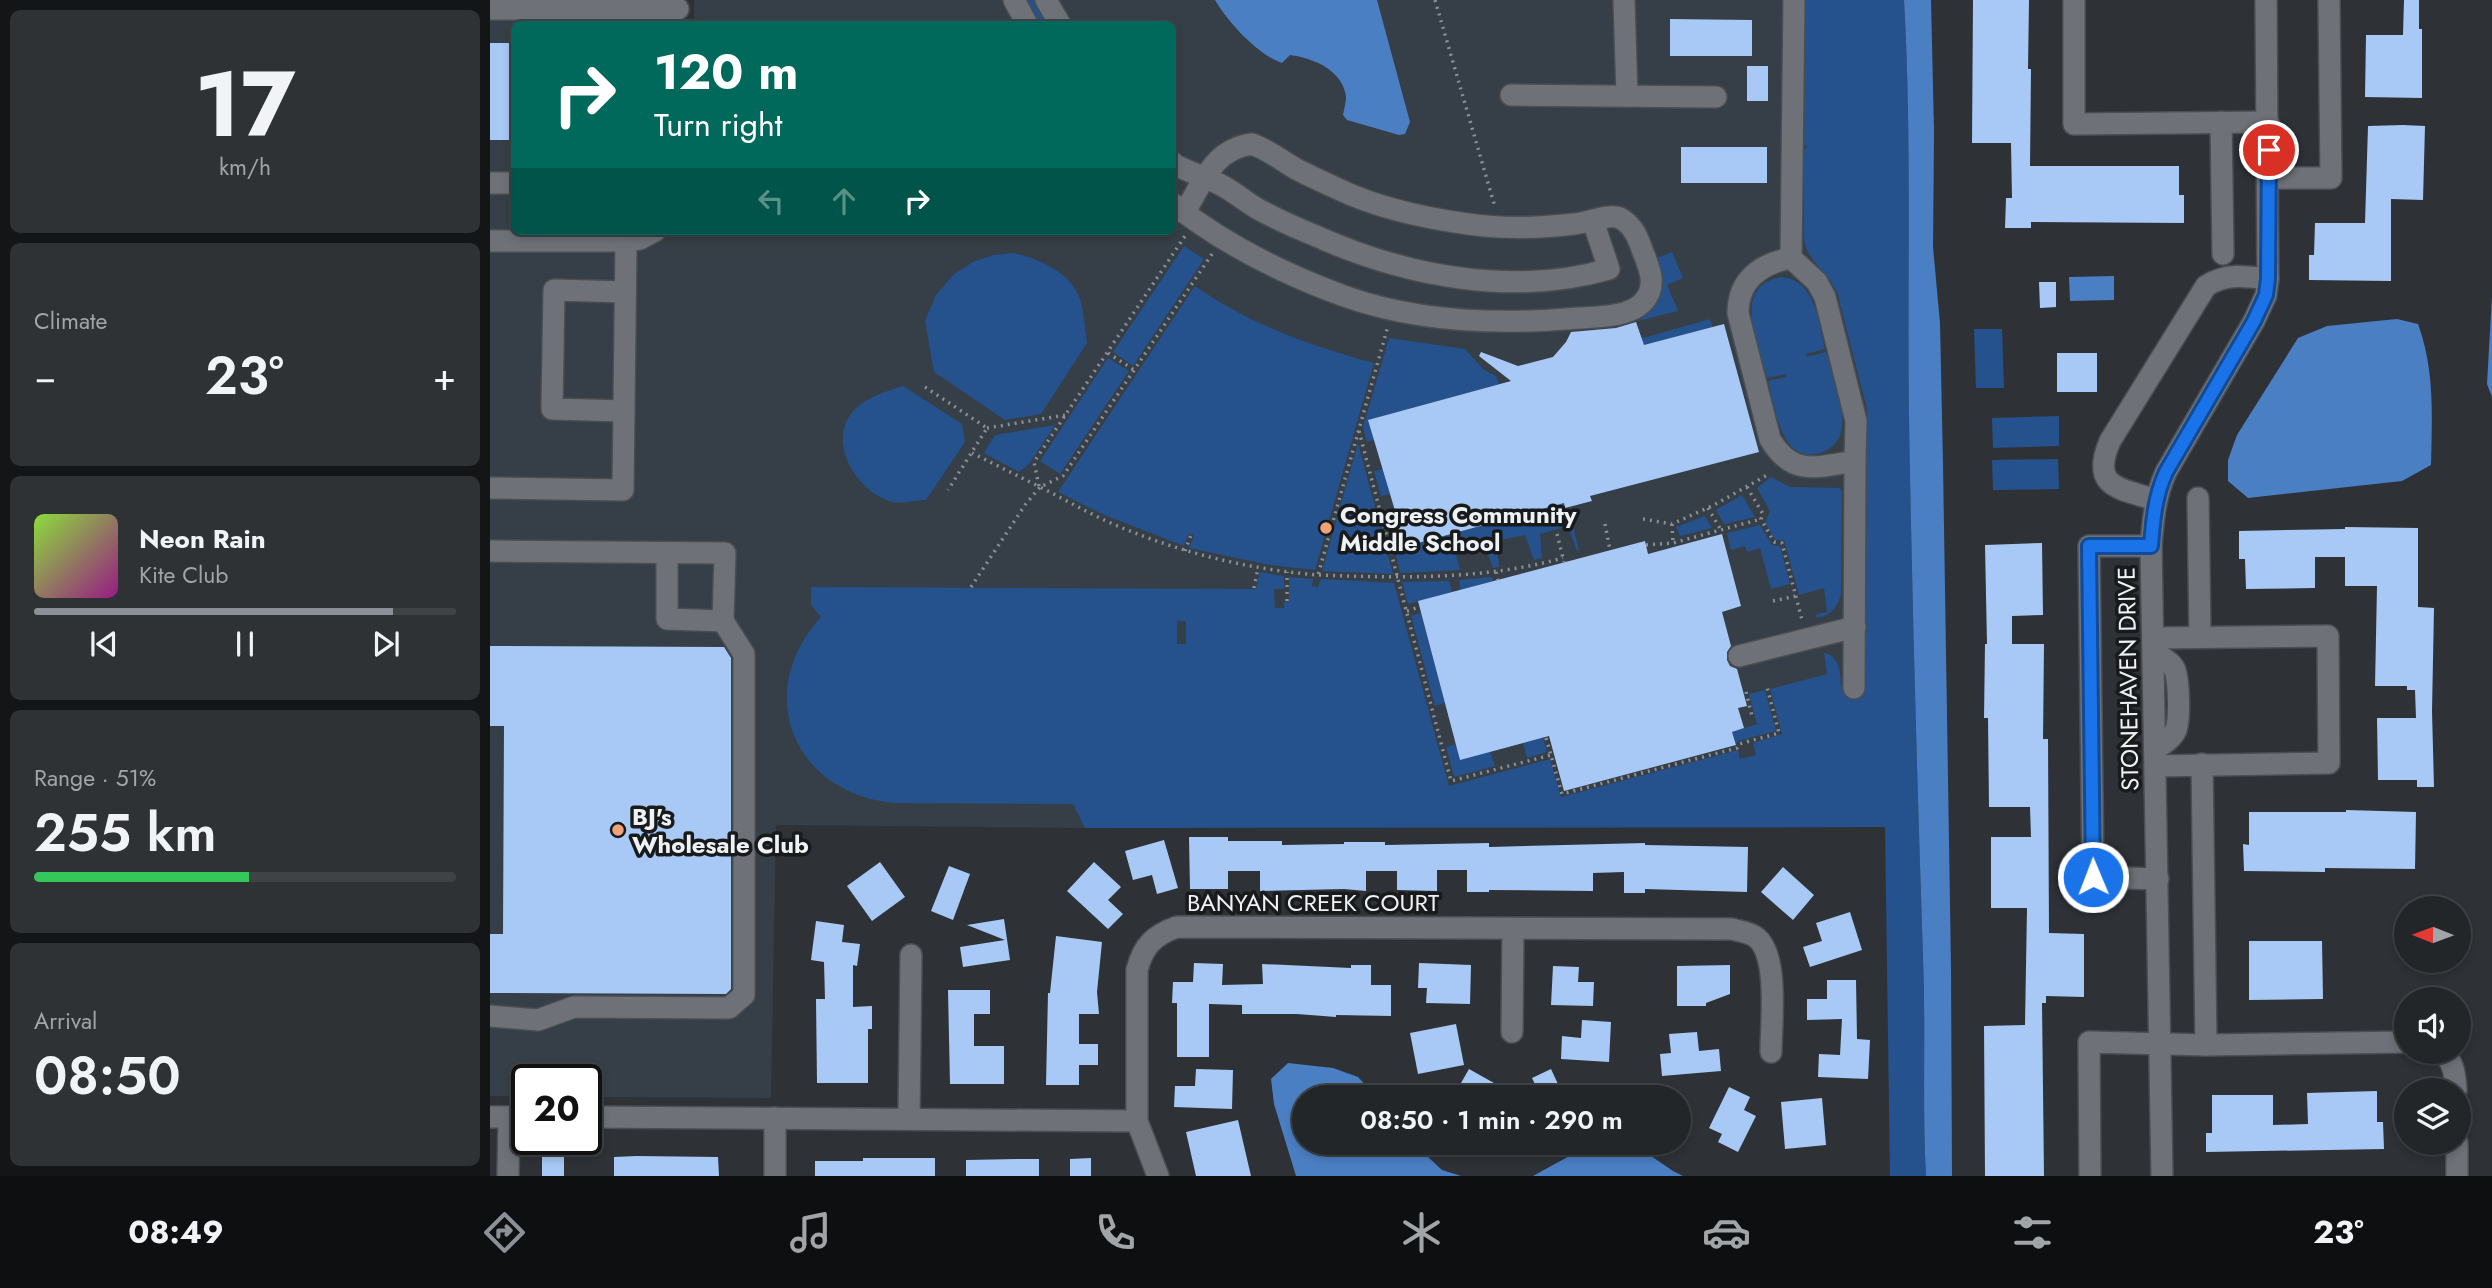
<!DOCTYPE html>
<html lang="en">
<head>
<meta charset="utf-8">
<style>
	:root { --surface:#222629; --page:#2e3235; --text:#f1f3f6; --muted:#a2a5a8; --line:#3f4346; --accent:#8c9099 }
	body { margin:0; font-family:Jost,sans-serif; background:var(--page); color:var(--text); height:100vh; display:flex; flex-direction:column; font-size:26px; white-space:nowrap }
	* { box-sizing:border-box; margin:0 }
	p { font-size:23px; color:var(--muted) }
	.icon { flex:none; width:38px; height:38px; fill:none; stroke:currentColor; stroke-width:2; stroke-linecap:round; stroke-linejoin:round }
	.map { position:relative; flex:1; overflow:hidden }
	.sheet { display:flex; flex-direction:column; gap:10px; padding:10px; background:#131517; width:490px }
	.sheet>* { flex:none }
	.guide { position:absolute; left:21px; top:21px; width:665px; height:214px; border-radius:10px; box-shadow:0 4px 10px #0003,0 0 0 2px var(--line); background:#00695c; color:#fff; overflow:hidden }
	.needle { width:46px; rotate:271deg }
	.tools { position:absolute; left:1904px; top:896px; display:grid; gap:14px }
	.tools a { display:grid; place-items:center; width:77px; height:77px; border-radius:50%; background:var(--surface); box-shadow:0 4px 10px #0003,0 0 0 2px var(--line); font-size:35px }
	.speed { position:absolute; left:21px; top:1064px; display:flex; gap:14px; font-size:35px; font-weight:700; text-align:center }
	.speed>* { display:grid; place-content:center; width:91px; height:91px; border-radius:50%; background:var(--surface); box-shadow:0 4px 10px #0003,0 0 0 2px var(--line); line-height:1 }
	.speed .limit { border:4px solid #111; border-radius:10px; background:#fff; color:#111 }
	.pin { position:absolute; display:grid; place-items:center; width:60px; height:60px; color:#fff; margin:-30px; border:4px solid #fff; border-radius:50%; box-shadow:0 2px 7px #0007 }
	.me { position:absolute; width:77px; margin:-38px; rotate:359deg; stroke-linejoin:round; filter:drop-shadow(0 0 5px #0008) }
	.turn { display:flex; align-items:center; gap:24px; height:147px; padding:0 28px; font-size:32px }
	.turn .icon { width:91px; height:91px; stroke-width:2.5 }
	.turn b { display:block; font-size:49px; line-height:60px }
	.lanes { display:flex; align-items:center; height:66px; padding:0 28px; background:#0003; justify-content:center; gap:35px; direction:ltr }
	.lanes .off { opacity:.35 }
	.big { font-size:52px; font-weight:600; line-height:1.1 }
	.sheet .widget { flex:1; display:flex; flex-direction:column; justify-content:center; gap:10px; min-width:0; padding:0 24px; border-radius:10px; background:var(--page) }
	.sheet .dial { align-items:center; gap:0 }
	.dial b { font-size:91px; line-height:1 }
	.song { display:flex; align-items:center; gap:21px }
	.cover { width:84px; height:84px; border-radius:10px; background:linear-gradient(135deg,hsl(90 70% 55%),hsl(310 70% 35%)) }
	.played { height:7px; border-radius:4px; background:linear-gradient(90deg,var(--accent) 85%,var(--line) 85%) }
	.keys { display:flex; justify-content:space-around; direction:ltr }
	.heat { display:flex; justify-content:space-between; align-items:center; font-size:38px; direction:ltr }
	.charge { height:10px; border-radius:5px; background:linear-gradient(90deg,#34c759 51%,var(--line) 0) }
	.trip { position:absolute; left:802px; top:1085px; width:399px; height:70px; border-radius:35px; background:var(--surface); box-shadow:0 4px 10px #0003,0 0 0 2px var(--line); font-weight:600; line-height:70px; text-align:center }
	.tabs { display:flex; height:112px; justify-content:space-around; align-items:center; background:#0e0f10; color:var(--muted) }
	.tabs .icon { width:49px; height:49px }
	.tabs .on { color:var(--accent) }
	.tabs b { font-size:32px; color:var(--text) }
	main { display:flex; flex:1; min-height:0 }
	.map>svg:first-child { display:block }
	.built { fill:#363e47 }
	.green { fill:#25528c; fill-rule:evenodd }
	.water { fill:#4b7fc4 }
	.building { fill:#a8c9f5 }
	.lines { fill:none; stroke-linecap:round; stroke-linejoin:round }
	.minor-casing { stroke:#4a4e52; stroke-width:24 }
	.path { stroke:#8c8f93; stroke-width:3.5; stroke-dasharray:2 5; stroke-linecap:butt }
	.minor { stroke:#6e7278; stroke-width:21 }
	.route-casing { stroke:#114b97; stroke-width:18 }
	.route { stroke:#1a73e8; stroke-width:12 }
	.poi-dot { fill:#f0a378; stroke:#181a1c; stroke-width:2.5 }
	.labels { text-anchor:middle; dominant-baseline:central; stroke-width:7; stroke-linejoin:round; paint-order:stroke }
	.poi-label { font-size:24px; font-weight:bold; fill:#eff2f5; stroke:#181a1c; text-anchor:start }
	.street-label { font-size:24px; fill:#eff2f5; stroke:#181a1c }
</style>
</head>
<body>
<main>
<section class="sheet">
<div class="widget dial"><b>17</b><p>km/h</p></div>
<div class="widget"><p>Climate</p>
<div class="heat"><a>−</a><b class="big">23°</b><a>+</a></div>
</div>
<div class="widget">
<div class="song"><i class="cover"></i><div><b>Neon Rain</b><p>Kite Club</p></div></div>
<div class="played"></div>
<div class="keys"><svg class="icon" aria-label="previous" viewBox="0 0 24 24"><path d="M18 5L8 12l10 7zM5 5v14"/></svg><svg class="icon" aria-label="pause" viewBox="0 0 24 24"><path d="M8 5v14M16 5v14"/></svg><svg class="icon" aria-label="next" viewBox="0 0 24 24"><path d="M6 5l10 7-10 7zM19 5v14"/></svg></div>
</div>
<div class="widget"><p>Range · 51%</p><b class="big">255 km</b><div class="charge"></div></div>
<div class="widget"><p>Arrival</p><b class="big">08:50</b></div>
</section>
<div class="map">
<svg width="2002" height="1176" viewBox="0 0 2002 1176">
	<rect width="100%" height="100%" fill="#2e3237"/>
	<!-- built -->
	<path class="built" d="M0 0H179V24H24V231H682V24H204V0H1382L1395 827 595 828 286 825 281 1098 96 1097V1080H37V1096H0Z"/>
	<!-- green -->
	<g class="green">
		<path d="M536 0H544L557 24H549Z"/>
		<path d="M1315 0H1414C1422 140 1417 280 1419 420 1422 599 1427 778 1433 957 1436 1030 1432 1103 1436 1176H1400L1395 827 595 828 583 804 404 803C303 793 262 693 331 617L321 605V587L766 589 770 572 794 576V589H784L785 608H794V602L799 601V577L823 579 822 586 828 587 831 579 904 583 959 786 1060 759 1071 797 1248 750 1250 759 1266 755 1263 743 1292 734 1280 689 1337 674 1334 653C1349 655 1351 673 1351 686L1371 688 1375 686 1377 409 1347 292C1338 273 1319 262 1314 241V150L1317 147 1314 145ZM687 621H696V644H687Z"/>
		<path d="M694 246 714 259 643 366 623 352Z"/>
		<path d="M1182 252 1193 278 1177 285 1188 311 1148 321C1171 305 1176 285 1167 258Z"/>
		<path d="M524 253C549 259 581 272 590 299 594 312 595 329 597 343L551 414 515 420 444 372 435 321 446 295 464 274 483 262 503 255Z"/>
		<path d="M1291 277C1326 280 1328 321 1335 349L1316 354V357L1336 352C1343 376 1355 403 1352 427 1351 438 1343 448 1333 452 1291 468 1285 407 1278 381L1296 377V374L1277 378C1269 347 1240 285 1291 277Z"/>
		<path d="M705 286C759 324 821 346 884 363L825 570 780 565 699 548 704 536 699 533 694 546 612 514 568 492Z"/>
		<path d="M1220 319 1223 329 1208 331 1089 363 1124 343 1157 337Z"/>
		<path d="M1484 329H1512L1514 388H1486Z"/>
		<path d="M899 338 975 349 994 370 1006 376 1009 384 879 420 884 440 877 442 873 427Z"/>
		<path d="M618 358 639 371 570 474 550 461Z"/>
		<path d="M413 386 472 424 475 442 436 500C425 500 409 505 399 501 367 490 338 444 361 414 374 397 395 392 413 386Z"/>
		<path d="M1569 416V446L1503 448 1502 418Z"/>
		<path d="M565 425 539 464 529 472 494 453 505 435Z"/>
		<path d="M868 443 903 574 832 571Z"/>
		<path d="M1568 459 1569 489 1503 490 1502 460Z"/>
		<path d="M894 469 900 494 891 496 884 471Z"/>
		<path d="M1281 477 1300 487 1350 488 1352 492 1351 594C1348 607 1338 619 1325 617L1327 614 1337 612 1334 588 1309 595 1294 540H1285L1275 523 1280 511 1267 488Z"/>
		<path d="M1252 495 1265 517 1234 524 1226 510Z"/>
		<path d="M1074 503 1075 508 1078 507 1089 550 1087 551 1078 526 1050 534 1052 558 1044 560 1035 535 1006 541 1009 567 1003 568 994 543 964 546 970 570 910 573 899 525 906 524 912 545 928 540 929 542Z"/>
		<path d="M1215 516 1222 528 1190 536 1186 527Z"/>
		<path d="M1270 525 1282 545 1290 546 1300 584 1281 589 1270 548 1257 552 1255 546 1241 550 1237 533Z"/>
		<path d="M1002 577 1003 582 970 590 969 580Z"/>
		<path d="M959 581 962 592 918 604 912 582Z"/>
		<path d="M931 613 955 703 945 706 921 616Z"/>
		<path d="M1275 690 1286 731 1248 741 1246 745 1242 732 1267 724 1259 694Z"/>
		<path d="M1053 738 1057 752 1037 758 1033 743Z"/>
		<path d="M966 744 970 759 1000 751 1005 766 964 777 956 747Z"/>
	</g>
	<!-- water -->
	<g class="water">
		<path d="M725 0H887L920 122 915 134 909 135 857 120 853 115C854 110 856 102 856 97 853 70 823 58 800 55L792 63C768 55 737 21 725 0Z"/>
		<path d="M1414 0H1441L1444 132 1443 247 1450 323 1453 464 1461 968 1462 1176H1436C1432 1103 1436 1030 1433 957 1427 778 1422 599 1419 420 1417 280 1422 140 1414 0Z"/>
		<path d="M1624 276V300L1580 301 1579 277Z"/>
		<path d="M2002 296V397L1997 384Z"/>
		<path d="M1907 319 1928 324C1945 370 1942 417 1941 465L1912 481 1758 498 1738 481V460L1747 435 1808 338 1837 326Z"/>
		<path d="M798 1063 843 1068 868 1077 887 1097H814V1143H923L952 1170 971 1176H806L784 1104 781 1079Z"/>
		<path d="M1103 1143H1142L1183 1171 1193 1176H1043Z"/>
	</g>
	<!-- building -->
	<g class="building">
		<path d="M1483 0H1539L1538 69H1541L1540 166H1689V195H1694V223L1541 222V228H1515L1516 198H1522L1521 143H1482Z"/>
		<path d="M1914 0H1929V29H1932V98L1875 97 1876 35H1913Z"/>
		<path d="M1180 19 1262 20V56H1180Z"/>
		<rect x="0" y="43" width="24" height="97"/>
		<rect x="1257" y="66" width="21" height="35"/>
		<path d="M1913 125 1935 126 1933 200 1901 199V281L1819 280V255H1824L1825 223H1875L1878 126Z"/>
		<rect x="1191" y="147" width="86" height="36"/>
		<path d="M1549 282H1566V307L1550 308Z"/>
		<path d="M1146 322 1154 345 1234 324 1269 452 1100 496 1102 501 1075 508 1074 503 928 543V540L911 545 903 515 906 514 878 420 1021 381 989 356 991 352 1028 366 1063 357 1076 342 1081 332 1126 328Z"/>
		<rect x="1567" y="353" width="40" height="39"/>
		<path d="M1855 527 1928 528V607L1944 608 1942 711 1944 787H1927V780H1888L1887 718H1926L1925 690H1917V686H1885L1887 586H1855V557H1825V588L1756 589 1755 559H1749V531L1855 529Z"/>
		<path d="M1232 534 1251 606 1232 612 1241 646 1237 652V660L1240 666 1247 669 1257 706 1248 708 1254 728 1242 732 1246 745 1074 791 1059 736 970 760 928 601 1155 541 1158 554Z"/>
		<path d="M1552 543 1553 615 1522 616V644H1554L1553 739H1558L1559 933 1594 934V997L1556 996V1003H1552L1554 1176H1495L1494 1026 1535 1025 1537 908H1501V837H1541L1540 807H1499L1498 718H1494L1495 644H1497L1495 545Z"/>
		<path d="M0 646 234 647 241 658V989L236 994 0 993V934H13L14 726H0Z"/>
		<path d="M1856 810 1926 812 1925 869 1835 868V872L1754 871 1753 844 1759 845V812H1856Z"/>
		<path d="M699 837H738V841H792V845L854 844V842H895V845L999 843V847L1155 843V845L1258 847 1257 892 1155 889V893H1134V872L1103 873V891L999 890V892H977V870H947V891L907 890V871H876V891L854 889 770 891V871H738V889H700Z"/>
		<path d="M674 840 688 888 667 894 662 875 643 880 635 851Z"/>
		<path d="M390 862 415 897 382 921 357 886Z"/>
		<path d="M604 862 631 887 618 900 633 914 618 929 577 891Z"/>
		<path d="M459 866 480 874 463 920 441 911Z"/>
		<path d="M1293 867 1324 895 1303 920 1271 892Z"/>
		<path d="M1360 912 1372 950 1320 967 1313 947 1332 941 1326 923Z"/>
		<path d="M514 919 520 960 473 967 470 947 515 940 477 925Z"/>
		<path d="M326 921 354 925 352 942 370 944 367 966 363 965V1007L382 1006V1029H378V1083H327L326 999H335L334 962 321 960Z"/>
		<path d="M566 936 612 942 607 992 609 1014H589V1044H608V1065H589V1085H556L558 993H560Z"/>
		<path d="M1759 941H1832L1833 999 1759 1000Z"/>
		<path d="M704 963 733 964 732 985 773 984 772 964 861 968V965H881V985H901V1016L846 1015V1017L807 1014H752V1005L719 1004V1057H687V1003H682L683 982H703Z"/>
		<path d="M929 963 981 965 980 1004 936 1003 937 988H928Z"/>
		<path d="M1240 965V994L1216 1003V1006H1187V966Z"/>
		<path d="M1063 966 1089 967 1088 982H1104L1103 1006 1061 1005Z"/>
		<path d="M1337 980H1366L1367 1039 1380 1040 1378 1079 1328 1077 1329 1054 1350 1055 1352 1019 1317 1020V999H1337Z"/>
		<path d="M458 990H500V1014H484V1046H514V1084H460Z"/>
		<path d="M1092 1020 1121 1022 1119 1062 1071 1059 1072 1036 1091 1038Z"/>
		<path d="M966 1024 974 1065 928 1074 920 1033Z"/>
		<path d="M1207 1032 1209 1051 1229 1049 1231 1071 1172 1076 1170 1054 1181 1053 1179 1034Z"/>
		<path d="M706 1069 743 1070 742 1109 684 1107 685 1086H705Z"/>
		<path d="M979 1069 1029 1097H963Z"/>
		<path d="M1061 1069 1074 1097H1051L1042 1078Z"/>
		<path d="M1239 1087 1260 1097 1254 1110 1266 1116 1248 1152 1228 1142 1232 1134 1219 1128Z"/>
		<path d="M1887 1091V1122H1893L1894 1149 1716 1152V1133H1722V1095H1783V1125L1818 1124 1817 1093Z"/>
		<path d="M1332 1098 1336 1145 1295 1149 1291 1102Z"/>
		<path d="M748 1120 761 1176H706L696 1132Z"/>
		<path d="M146 1156 228 1157 229 1176H124V1157Z"/>
		<rect x="52" y="1157" width="22" height="19"/>
		<path d="M373 1158H445V1176H325V1161H373Z"/>
		<path d="M601 1158V1176H580V1159Z"/>
		<path d="M527 1159H549V1176H476V1160Z"/>
	</g>
	<g class="lines">
		<defs>
			<g id="minor">
				<path d="M524 0 537 24"/>
				<path d="M556 0 570 24"/>
				<path d="M1134 0 1137 96"/>
				<path d="M1584 0V124L1778 122"/>
				<path d="M0 9H188"/>
				<path d="M1021 95 1226 97"/>
				<path d="M1731 122 1733 254"/>
				<path d="M682 162 687 166C700 172 714 177 727 183 741 189 754 201 768 209 786 219 806 228 826 236 915 276 1024 297 1119 269L1103 221"/>
				<path d="M1779 178H1841L1839 0"/>
				<path d="M0 183H24"/>
				<path d="M682 203C732 243 794 274 854 296 929 323 1011 325 1089 318 1108 317 1141 317 1154 301 1167 286 1160 269 1153 252 1148 238 1144 226 1130 218 1119 213 1097 223 1084 224 1050 228 1012 229 978 224 934 218 887 208 846 188 833 182 820 176 808 170 792 161 779 150 762 144 723 149 713 183 694 213"/>
				<path d="M0 241H136L150 239 165 231"/>
				<path d="M1301 258 1327 282 1335 297 1366 421 1365 461C1327 467 1302 477 1280 439L1248 313C1248 280 1270 264 1301 258Z"/>
				<path d="M1301 258 1304 0"/>
				<path d="M134 411 62 409 64 290 135 292"/>
				<path d="M0 488 133 490 136 241"/>
				<path d="M1708 498 1710 637"/>
				<path d="M1666 500C1629 488 1600 488 1620 441L1716 286C1736 273 1756 276 1778 279"/>
				<path d="M1661 546H1599L1603 877 1668 879"/>
				<path d="M0 551 235 553 233 621 177 619V553"/>
				<path d="M1664 638 1838 636 1839 763 1666 766"/>
				<path d="M1664 652C1671 657 1681 661 1685 670 1689 682 1690 718 1686 730 1682 739 1673 744 1666 749"/>
				<path d="M1249 656 1365 627"/>
				<path d="M1364 688 1365 461"/>
				<path d="M1712 764 1716 1045 1916 1042"/>
				<path d="M0 1016 48 1020 84 1007 239 1008 254 995V654L233 621"/>
				<path d="M1022 1032 1023 929"/>
				<path d="M1953 1052C1964 1063 1965 1075 1966 1090"/>
				<path d="M0 1117H37"/>
				<path d="M96 1117 647 1121"/>
				<path d="M419 1119 421 955"/>
				<path d="M1967 1143V1176"/>
				<path d="M18 1176 19 1117"/>
				<path d="M285 1176V1118"/>
				<path d="M668 1176 647 1121V970C653 946 664 935 687 927L1241 929C1249 931 1260 932 1267 938 1289 957 1281 1024 1281 1052"/>
				<path d="M1600 1176 1599 1042 1716 1045"/>
				<path d="M1672 1176 1661 546C1663 520 1665 496 1676 472L1764 321 1776 295 1778 279 1776 0"/>
			</g>
		</defs>
		<!-- minor casing -->
		<use href="#minor" class="minor-casing"/>
		<!-- path -->
		<g class="path">
			<path d="M945 0 1005 207"/>
			<path d="M722 254 573 476 550 487C574 499 598 513 623 524 688 552 756 569 828 575L898 326"/>
			<path d="M618 353 644 370"/>
			<path d="M435 387 497 428 458 490"/>
			<path d="M497 428 576 415"/>
			<path d="M869 431 961 781 1061 755"/>
			<path d="M549 486 544 462 695 236"/>
			<path d="M1257 487 1273 514 1271 519 1284 542 1292 543 1312 620"/>
			<path d="M1218 508 1231 530"/>
			<path d="M1153 519 1182 524 1224 505 1279 474"/>
			<path d="M1115 524 1120 550"/>
			<path d="M1182 524 1183 543"/>
			<path d="M1067 534 1074 562"/>
			<path d="M1156 545 1183 543 1271 519"/>
			<path d="M695 551 701 535"/>
			<path d="M1006 572 1008 580"/>
			<path d="M829 575C912 578 993 580 1073 558"/>
			<path d="M481 587 535 505 550 487 482 453"/>
			<path d="M764 588 768 568"/>
			<path d="M797 601V572"/>
			<path d="M1283 601 1306 596"/>
			<path d="M917 611 929 607"/>
			<path d="M1256 692 1262 716"/>
			<path d="M1056 738 1072 794 1247 748 1249 744 1289 733 1277 687"/>
		</g>
		<!-- minor -->
		<use href="#minor" class="minor"/>
	</g>
	<g class="lines">
		<defs>
			<path id="route" d="M1603 877 1599 546H1661C1663 520 1665 496 1676 472L1764 321 1776 295 1778 279 1779 150"/>
		</defs>
		<!-- route casing -->
		<use href="#route" class="route-casing"/>
		<!-- route -->
		<use href="#route" class="route"/>
	</g>
	<!-- markers -->
	<g class="poi-dot">
		<circle cx="836" cy="528" r="7"/>
		<circle cx="128" cy="830" r="7"/>
	</g>
	<g class="labels">
		<!-- poi labels -->
		<g class="poi-label">
			<text x="850" y="514">Congress Community<tspan x="850" dy="28">Middle School</tspan></text>
			<text x="142" y="816">BJ's<tspan x="142" dy="28">Wholesale Club</tspan></text>
		</g>
		<!-- street labels -->
		<g class="street-label">
			<text transform="translate(1638 679) rotate(-91)">STONEHAVEN DRIVE</text>
			<text x="823" y="902">BANYAN CREEK COURT</text>
		</g>
	</g>
</svg>
<div class="tools">
<a><svg class="needle" viewBox="-14 -14 28 28"><path d="M0-13l5 13h-10z" fill="#e53935"/><path d="M0 13l5-13h-10z" fill="#a2a5a8"/></svg></a>
<a><svg class="icon" aria-label="sound" viewBox="0 0 24 24"><path d="M4 9h4l5-4v14l-5-4H4zM17 9q2 3 0 6"/></svg></a>
<a><svg class="icon" aria-label="layers" viewBox="0 0 24 24"><path d="M12 4l9 5-9 5-9-5zM3 14l9 5 9-5"/></svg></a>
</div>
<div class="speed"><div class="limit">20</div></div>
<div class="pin" style="left:1779px;top:150px;background:#d93025"><svg class="icon" aria-label="arrive" viewBox="0 0 24 24"><path d="M6 21V4h12l-3 4 3 4H6"/></svg></div>
<svg class="me" style="left:1603px;top:877px" viewBox="-20 -20 40 40"><circle r="17" fill="#1a73e8" stroke="#fff" stroke-width="3"/><path d="M0-11L8 9 0 5-8 9z" fill="#fff"/></svg>
<div class="trip">08:50 · 1 min · 290 m</div>
<div class="guide">
<div class="turn"><svg class="icon" aria-label="right" viewBox="0 0 24 24"><path d="M7 20v-9h11M14 6l5 5-5 5"/></svg><div><b>120 m</b>Turn right</div></div>
<div class="lanes"><svg class="icon off" aria-label="left" viewBox="0 0 24 24"><path d="M17 20v-9H6M10 6l-5 5 5 5"/></svg><svg class="icon off" aria-label="ahead" viewBox="0 0 24 24"><path d="M12 20V5M6 11l6-6 6 6"/></svg><svg class="icon" aria-label="right" viewBox="0 0 24 24"><path d="M7 20v-9h11M14 6l5 5-5 5"/></svg></div>
</div>
</div>
</main>
<nav class="tabs">
<b>08:49</b>
<svg class="icon on" aria-label="directions" viewBox="0 0 24 24"><path d="M12 3l9 9-9 9-9-9zM9 14v-3h6M13 9l2 2-2 2"/></svg>
<svg class="icon" aria-label="music" viewBox="0 0 24 24"><path d="M9 18V5l10-2v13"/><circle cx="6" cy="18" r="3"/><circle cx="16" cy="16" r="3"/></svg>
<svg class="icon" aria-label="phone" viewBox="0 0 24 24"><path d="M5 4h4l2 5-3 2q2 4 5 5l2-3 5 2v4C11 20 4 13 5 4z"/></svg>
<svg class="icon" aria-label="climate" viewBox="0 0 24 24"><path d="M12 3v18M4 7l16 10M4 17L20 7"/></svg>
<svg class="icon" aria-label="car" viewBox="0 0 24 24"><path d="M5 17H2v-5l4-1 3-4h7l3 4 3 1v5h-3M9 17h6M6 11h13"/><circle cx="7" cy="17" r="2"/><circle cx="17" cy="17" r="2"/></svg>
<svg class="icon" aria-label="filters" viewBox="0 0 24 24"><path d="M4 7h16M4 17h16"/><circle cx="9" cy="7" r="2"/><circle cx="15" cy="17" r="2"/></svg>
<b>23°</b>
</nav>
</body>
</html>
